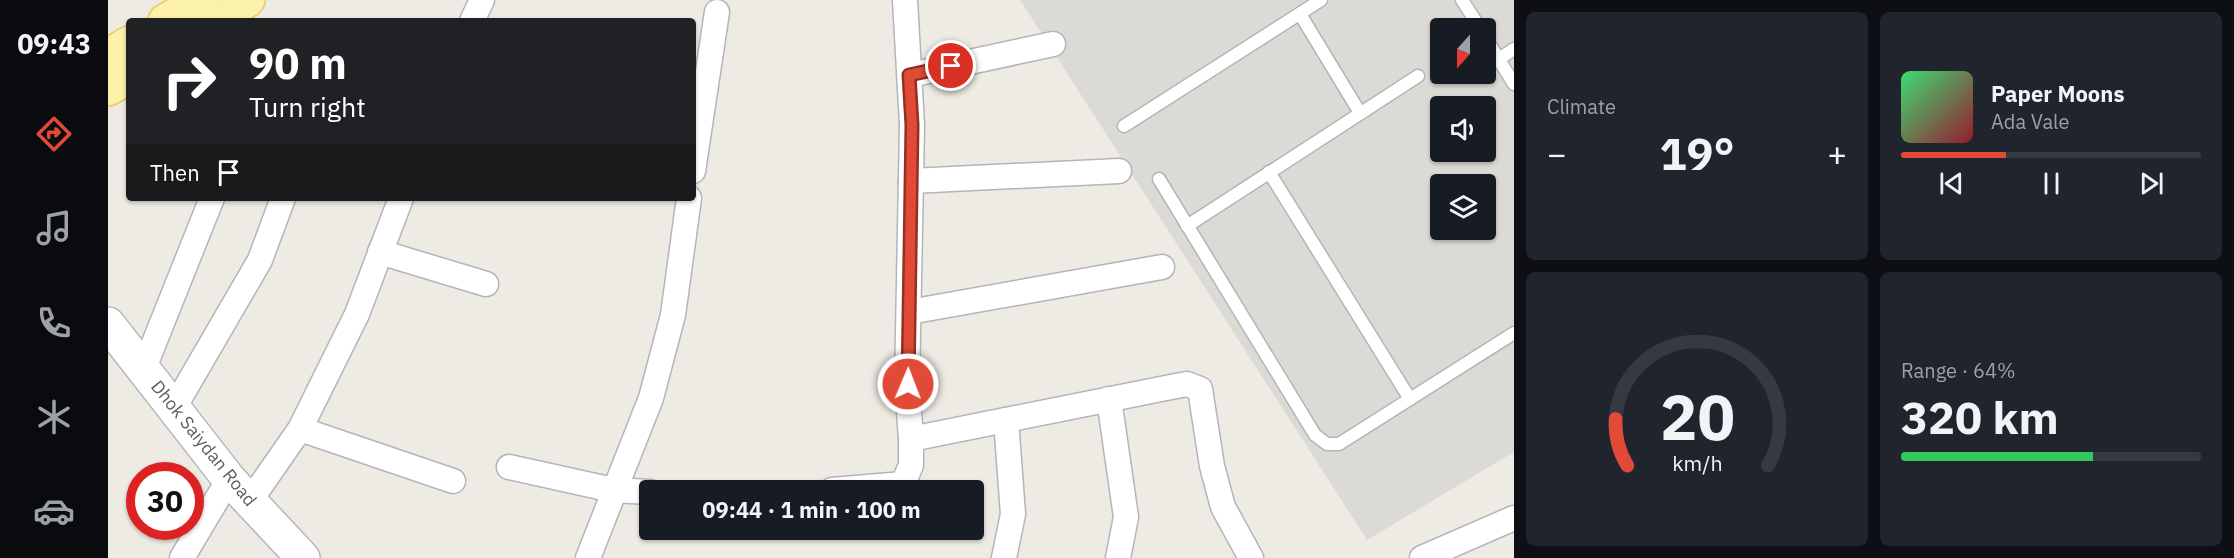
<!DOCTYPE html>
<html lang="en">
<head>
<meta charset="utf-8">
<style>
	:root { --surface:#171b24; --page:#20242c; --text:#f1f3f6; --muted:#9ea1a6; --line:#363941; --accent:#e04a36 }
	body { margin:0; font-family:"IBM Plex Sans",sans-serif; background:var(--page); color:var(--text); height:100vh; display:flex; flex-direction:column; font-size:22px; white-space:nowrap }
	* { box-sizing:border-box; margin:0 }
	p { font-size:20px; color:var(--muted) }
	.icon { flex:none; width:33px; height:33px; fill:none; stroke:currentColor; stroke-width:2; stroke-linecap:round; stroke-linejoin:round }
	.map { position:relative; flex:1; overflow:hidden }
	.side { display:flex; flex-direction:column; gap:12px; padding:12px; background:#0d0f14; width:720px }
	.side>* { flex:none }
	.guide { position:absolute; left:18px; top:18px; width:570px; height:183px; border-radius:6px; box-shadow:0 2px 4px #0004; background:#202124; color:#fff; overflow:hidden }
	.needle { width:39px; rotate:201deg }
	.buttons { position:absolute; left:1322px; top:18px; display:grid; gap:12px }
	.buttons a { display:grid; place-items:center; width:66px; height:66px; border-radius:6px; background:var(--surface); box-shadow:0 2px 4px #0004; font-size:30px }
	.speed { position:absolute; left:18px; top:462px; display:flex; gap:12px; font-size:30px; font-weight:700; text-align:center }
	.speed>* { display:grid; place-content:center; width:78px; height:78px; border-radius:50%; background:var(--surface); box-shadow:0 2px 4px #0004; line-height:1 }
	.speed .limit { border:9px solid #d22; background:#fff; color:#111 }
	.pin { position:absolute; display:grid; place-items:center; width:51px; height:51px; color:#fff; margin:-26px; border:3px solid #fff; border-radius:50%; box-shadow:0 2px 6px #0007 }
	.me { position:absolute; width:66px; margin:-33px; rotate:1deg; stroke-linejoin:round; filter:drop-shadow(0 0 4px #0008) }
	.turn { display:flex; align-items:center; gap:21px; height:126px; padding:0 24px; font-size:27px }
	.turn .icon { width:78px; height:78px; stroke-width:2.5 }
	.turn b { display:block; font-size:42px; line-height:51px }
	.then { display:flex; align-items:center; height:57px; padding:0 24px; background:#0003; gap:12px; font-size:22px }
	.big { font-size:45px; font-weight:700; line-height:1.1 }
	.side .tile { flex:1; display:flex; flex-direction:column; justify-content:center; gap:9px; min-width:0; padding:0 21px; border-radius:9px; background:var(--page) }
	.side .dial { align-items:center; gap:0 }
	.dial svg { height:156px; overflow:visible; fill:none; stroke:var(--line); stroke-width:7; stroke-linecap:round; text-anchor:middle }
	.dial text { fill:var(--text); stroke:none }
	.song { display:flex; align-items:center; gap:18px }
	.cover { width:72px; height:72px; border-radius:9px; background:linear-gradient(135deg,hsl(140 70% 55%),hsl(350 70% 35%)) }
	.played { height:6px; border-radius:3px; background:linear-gradient(90deg,var(--accent) 35%,var(--line) 35%) }
	.keys { display:flex; justify-content:space-around; direction:ltr }
	.heat { display:flex; justify-content:space-between; align-items:center; font-size:33px; direction:ltr }
	.charge { height:9px; border-radius:4px; background:linear-gradient(90deg,#34c759 64%,var(--line) 0) }
	.side .tiles { flex:1; display:grid; gap:12px; grid-template-columns:repeat(2,1fr) }
	.trip { position:absolute; left:531px; top:480px; width:345px; height:60px; border-radius:6px; background:var(--surface); box-shadow:0 2px 4px #0004; font-weight:700; line-height:60px; text-align:center }
	main { display:flex; flex:1; min-height:0 }
	.dock { display:flex; flex-direction:column; width:108px; justify-content:space-around; align-items:center; background:#090b0e; color:var(--muted) }
	.dock .icon { width:42px; height:42px }
	.dock .selected { color:var(--accent) }
	.dock b { font-size:27px; color:var(--text) }
	.map>svg:first-child { display:block }
	.industrial { fill:#dcdad5; fill-rule:evenodd }
	.lines { fill:none; stroke-linecap:round; stroke-linejoin:round }
	.service-casing { stroke:#b3b5ba; stroke-width:15 }
	.minor-casing { stroke:#b3b5ba; stroke-width:27 }
	.secondary-casing { stroke:#b4b7bd; stroke-width:36 }
	.primary-casing { stroke:#eac95f; stroke-width:36 }
	.service { stroke:#fff; stroke-width:12 }
	.minor { stroke:#fff; stroke-width:24 }
	.secondary { stroke:#fff; stroke-width:33 }
	.primary { stroke:#fbf1aa; stroke-width:33 }
	.route-casing { stroke:#923023; stroke-width:15 }
	.route { stroke:#e04a36; stroke-width:10 }
	.labels { text-anchor:middle; dominant-baseline:central; stroke-width:5; stroke-linejoin:round; paint-order:stroke }
	.street-label { font-size:18px; fill:#5b5e63; stroke:#fff }
</style>
</head>
<body>
<main>
<nav class="dock">
<b>09:43</b>
<svg class="icon selected" aria-label="directions" viewBox="0 0 24 24"><path d="M12 3l9 9-9 9-9-9zM9 14v-3h6M13 9l2 2-2 2"/></svg>
<svg class="icon" aria-label="music" viewBox="0 0 24 24"><path d="M9 18V5l10-2v13"/><circle cx="6" cy="18" r="3"/><circle cx="16" cy="16" r="3"/></svg>
<svg class="icon" aria-label="phone" viewBox="0 0 24 24"><path d="M5 4h4l2 5-3 2q2 4 5 5l2-3 5 2v4C11 20 4 13 5 4z"/></svg>
<svg class="icon" aria-label="climate" viewBox="0 0 24 24"><path d="M12 3v18M4 7l16 10M4 17L20 7"/></svg>
<svg class="icon" aria-label="car" viewBox="0 0 24 24"><path d="M5 17H2v-5l4-1 3-4h7l3 4 3 1v5h-3M9 17h6M6 11h13"/><circle cx="7" cy="17" r="2"/><circle cx="17" cy="17" r="2"/></svg>
</nav>
<div class="map">
<svg width="1406" height="558" viewBox="0 0 1406 558">
	<rect width="100%" height="100%" fill="#edebe3"/>
	<!-- industrial -->
	<path class="industrial" d="M912 0H1406V452L1259 540ZM1332 28H1377V74H1332ZM1332 106H1377V152H1332ZM1332 184H1377V230H1332Z"/>
	<g class="lines">
		<defs>
			<g id="service">
				<path d="M1354 0 1372 28"/>
				<path d="M1192 14 1252 113"/>
				<path d="M1377 37 1406 84"/>
				<path d="M1391 59 1406 49"/>
				<path d="M1016 126 1213 0"/>
				<path d="M1161 172 1302 399"/>
				<path d="M1051 179 1207 435 1219 444H1231L1406 333"/>
				<path d="M1079 226 1310 76"/>
			</g>
			<g id="minor">
				<path d="M364 21 374 0"/>
				<path d="M802 75 945 44"/>
				<path d="M585 171 609 12"/>
				<path d="M803 181 1011 171"/>
				<path d="M272 252 378 284"/>
				<path d="M801 312 1054 267"/>
				<path d="M36 368 104 198"/>
				<path d="M1001 399 1018 517 1010 558"/>
				<path d="M66 408 152 260 175 198"/>
				<path d="M192 429 345 481"/>
				<path d="M803 439 1068 386 1079 384 1092 389 1104 466 1115 507 1143 558"/>
				<path d="M401 467 505 490 542 492"/>
				<path d="M724 490 795 484 803 465V439L799 385 804 125 797 0"/>
				<path d="M142 501 192 429 249 314 293 198"/>
				<path d="M74 558 121 479"/>
				<path d="M480 558 543 398 565 315 581 198"/>
				<path d="M896 558 905 514 898 420"/>
				<path d="M1314 558 1406 518"/>
			</g>
			<path id="secondary" d="M0 324 121 479 195 558"/>
			<g id="primary">
				<path d="M57 21 92 0"/>
				<path d="M108 21 140 0"/>
				<path d="M0 56 21 43"/>
				<path d="M0 89 21 77"/>
			</g>
		</defs>
		<!-- service casing -->
		<use href="#service" class="service-casing"/>
		<!-- minor casing -->
		<use href="#minor" class="minor-casing"/>
		<!-- secondary casing -->
		<use href="#secondary" class="secondary-casing"/>
		<!-- primary casing -->
		<use href="#primary" class="primary-casing"/>
		<!-- service -->
		<use href="#service" class="service"/>
		<!-- minor -->
		<use href="#minor" class="minor"/>
		<!-- secondary -->
		<use href="#secondary" class="secondary"/>
		<!-- primary -->
		<use href="#primary" class="primary"/>
	</g>
	<g class="lines">
		<defs>
			<path id="route" d="M800 384 804 125 801 75 843 66"/>
		</defs>
		<!-- route casing -->
		<use href="#route" class="route-casing"/>
		<!-- route -->
		<use href="#route" class="route"/>
	</g>
	<g class="labels">
		<!-- street labels -->
		<g class="street-label">
			<text transform="translate(96 443) rotate(51)">Dhok Saiydan Road</text>
		</g>
	</g>
</svg>
<div class="buttons">
<a><svg class="needle" viewBox="-14 -14 28 28"><path d="M0-13l5 13h-10z" fill="#e53935"/><path d="M0 13l5-13h-10z" fill="#9ea1a6"/></svg></a>
<a><svg class="icon" aria-label="sound" viewBox="0 0 24 24"><path d="M4 9h4l5-4v14l-5-4H4zM17 9q2 3 0 6"/></svg></a>
<a><svg class="icon" aria-label="layers" viewBox="0 0 24 24"><path d="M12 4l9 5-9 5-9-5zM3 14l9 5 9-5"/></svg></a>
</div>
<div class="speed"><div class="limit">30</div></div>
<div class="pin" style="left:843px;top:66px;background:#d93025"><svg class="icon" aria-label="arrive" viewBox="0 0 24 24"><path d="M6 21V4h12l-3 4 3 4H6"/></svg></div>
<svg class="me" style="left:800px;top:384px" viewBox="-20 -20 40 40"><circle r="17" fill="#e04a36" stroke="#fff" stroke-width="3"/><path d="M0-11L8 9 0 5-8 9z" fill="#fff"/></svg>
<div class="trip">09:44 · 1 min · 100 m</div>
<div class="guide">
<div class="turn"><svg class="icon" aria-label="right" viewBox="0 0 24 24"><path d="M7 20v-9h11M14 6l5 5-5 5"/></svg><div><b>90 m</b>Turn right</div></div>
<div class="then">Then<svg class="icon" aria-label="arrive" viewBox="0 0 24 24"><path d="M6 21V4h12l-3 4 3 4H6"/></svg></div>
</div>
</div>
<section class="side">
<div class="tiles">
<div class="tile"><p>Climate</p>
<div class="heat"><a>−</a><b class="big">19°</b><a>+</a></div>
</div>
<div class="tile">
<div class="song"><i class="cover"></i><div><b>Paper Moons</b><p>Ada Vale</p></div></div>
<div class="played"></div>
<div class="keys"><svg class="icon" aria-label="previous" viewBox="0 0 24 24"><path d="M18 5L8 12l10 7zM5 5v14"/></svg><svg class="icon" aria-label="pause" viewBox="0 0 24 24"><path d="M8 5v14M16 5v14"/></svg><svg class="icon" aria-label="next" viewBox="0 0 24 24"><path d="M6 5l10 7-10 7zM19 5v14"/></svg></div>
</div>
<div class="tile dial"><svg viewBox="0 0 100 80">
<path d="M14 69A42 42 0 1 1 86 69"/>
<path d="M14 69A42 42 0 0 1 8 45" stroke="#e04a36"/>
<text x="50" y="56" font-size="32" font-weight="700">20</text>
<text x="50" y="72" font-size="11">km/h</text>
</svg></div>
<div class="tile"><p>Range · 64%</p><b class="big">320 km</b><div class="charge"></div></div>
</div>
</section>
</main>
</body>
</html>
